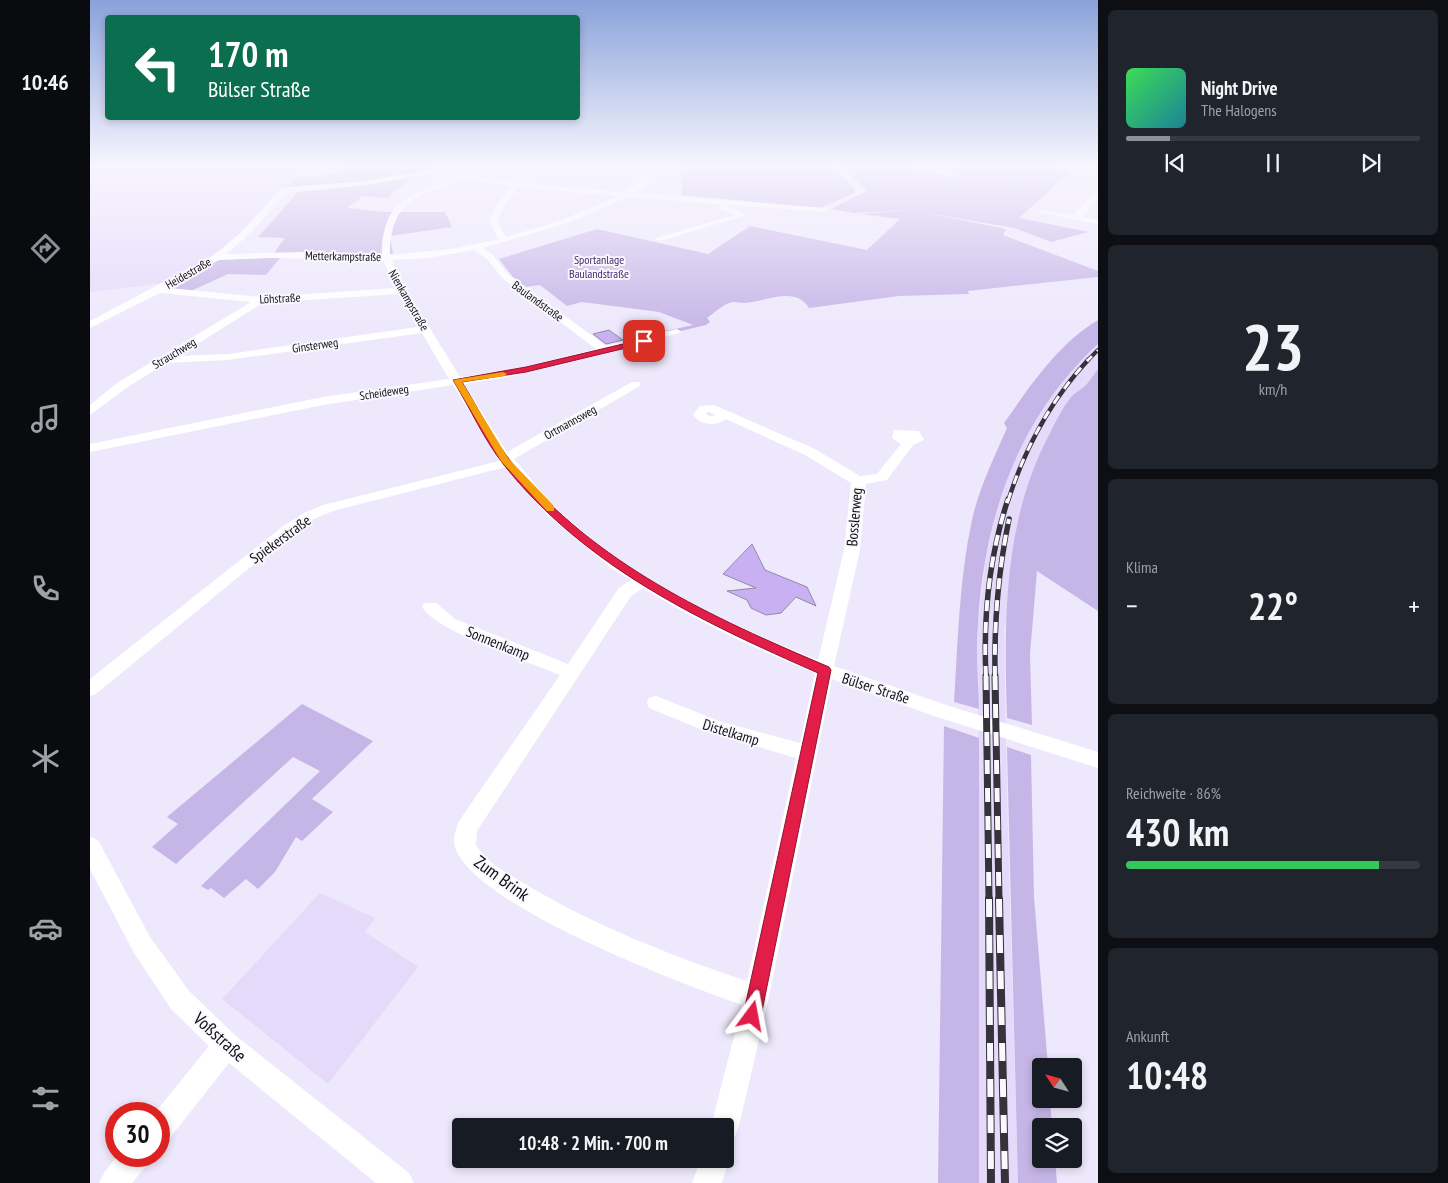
<!DOCTYPE html>
<html lang="de">
<head>
<meta charset="utf-8">
<style>
	:root { --surface:#171b24; --page:#20242c; --text:#f1f3f6; --muted:#9ea1a6; --line:#363941; --accent:#8c9099 }
	body { margin:0; font-family:"PT Sans Narrow",sans-serif; background:var(--page); color:var(--text); height:100vh; display:flex; flex-direction:column; font-size:19px; white-space:nowrap }
	* { box-sizing:border-box; margin:0 }
	p { font-size:16px; color:var(--muted) }
	.icon { flex:none; width:28px; height:28px; fill:none; stroke:currentColor; stroke-width:2; stroke-linecap:round; stroke-linejoin:round }
	.map { position:relative; flex:1; overflow:hidden }
	.drawer { display:flex; flex-direction:column; gap:10px; padding:10px; background:#0d0f14; width:350px }
	.drawer>* { flex:none }
	.guide { position:absolute; left:15px; top:15px; width:475px; height:105px; border-radius:5px; box-shadow:0 2px 8px #0003; background:#0b6e4f; color:#fff; overflow:hidden }
	.needle { width:32px; rotate:306deg }
	.fabs { position:absolute; left:942px; top:1058px; display:grid; gap:10px }
	.fabs a { display:grid; place-items:center; width:50px; height:50px; border-radius:5px; background:var(--surface); box-shadow:0 2px 8px #0003; font-size:25px }
	.speed { position:absolute; left:15px; top:1102px; display:flex; gap:10px; font-size:25px; font-weight:700; text-align:center }
	.speed>* { display:grid; place-content:center; width:65px; height:65px; border-radius:50%; background:var(--surface); box-shadow:0 2px 8px #0003; line-height:1 }
	.speed .limit { border:8px solid #d22; background:#fff; color:#111 }
	.pin { position:absolute; display:grid; place-items:center; width:42px; height:42px; color:#fff; margin:-21px; border-radius:10px; box-shadow:0 2px 8px #0006 }
	.me { position:absolute; width:55px; margin:-28px; rotate:13deg; stroke-linejoin:round; filter:drop-shadow(0 0 4px #0008) }
	.turn { display:flex; align-items:center; gap:18px; height:105px; padding:0 20px; font-size:22px }
	.turn .icon { width:65px; height:65px; stroke-width:2.5 }
	.turn b { display:block; font-size:35px; line-height:42px }
	.big { font-size:38px; font-weight:700; line-height:1.1 }
	.drawer .widget { flex:1; display:flex; flex-direction:column; justify-content:center; gap:8px; min-width:0; padding:0 18px; border-radius:8px; background:var(--page) }
	.drawer .dial { align-items:center; gap:0 }
	.dial b { font-size:65px; line-height:1 }
	.song { display:flex; align-items:center; gap:15px }
	.cover { width:60px; height:60px; border-radius:8px; background:linear-gradient(135deg,hsl(130 70% 55%),hsl(190 70% 35%)) }
	.played { height:5px; border-radius:2px; background:linear-gradient(90deg,var(--accent) 15%,var(--line) 15%) }
	.keys { display:flex; justify-content:space-around; direction:ltr }
	.heat { display:flex; justify-content:space-between; align-items:center; font-size:28px; direction:ltr }
	.charge { height:8px; border-radius:4px; background:linear-gradient(90deg,#34c759 86%,var(--line) 0) }
	.trip { position:absolute; left:362px; top:1118px; width:282px; height:50px; border-radius:5px; background:var(--surface); box-shadow:0 2px 8px #0003; font-weight:700; line-height:50px; text-align:center }
	main { display:flex; flex:1; min-height:0 }
	.tab-bar { display:flex; flex-direction:column; width:90px; justify-content:space-around; align-items:center; background:#090b0e; color:var(--muted) }
	.tab-bar .icon { width:35px; height:35px }
	.tab-bar .on { color:var(--accent) }
	.tab-bar b { font-size:22px; color:var(--text) }
	.map>svg:first-child { display:block }
	.built { fill:#e5dafa }
	.green { fill:#c6b5e7 }
	.building { fill:#c8b0f3; stroke:#928aa1 }
	.lines { fill:none; stroke-linecap:round; stroke-linejoin:round }
	.minor { fill:#fff; fill-rule:evenodd }
	.rail-far4-casing { stroke:#36323c; stroke-width:4 }
	.rail-far3-casing { stroke:#36323c; stroke-width:4.5 }
	.rail-far2-casing { stroke:#36323c; stroke-width:5.5 }
	.rail-far1-casing { stroke:#36323c; stroke-width:7 }
	.rail-casing { stroke:#36323c; stroke-width:8 }
	.rail-far4 { stroke:#f9f8fd; stroke-width:2.5; stroke-dasharray:7; stroke-linecap:butt }
	.rail-far3 { stroke:#f9f8fd; stroke-width:3; stroke-dasharray:9; stroke-linecap:butt }
	.rail-far2 { stroke:#f9f8fd; stroke-width:4; stroke-dasharray:11; stroke-linecap:butt }
	.rail-far1 { stroke:#f9f8fd; stroke-width:5; stroke-dasharray:14; stroke-linecap:butt }
	.rail { stroke:#f9f8fd; stroke-width:6; stroke-dasharray:18; stroke-linecap:butt }
	.route { fill:#e11d48; stroke:#92132f }
	.slow { fill:#f59e0b }
	.labels { text-anchor:middle; dominant-baseline:central; stroke-width:4; stroke-linejoin:round; paint-order:stroke }
	.far-street-label { font-size:12px; fill:#131018; stroke:#f9f8fd }
	.far-park-label { font-size:12px; fill:#4a2975; stroke:#f9f8fd }
	.street-label { font-size:15px; fill:#131018; stroke:#f9f8fd }
	.near-street-label { font-size:18px; fill:#131018; stroke:#f9f8fd }
</style>
</head>
<body>
<main>
<nav class="tab-bar">
<b>10:46</b>
<svg class="icon on" aria-label="directions" viewBox="0 0 24 24"><path d="M12 3l9 9-9 9-9-9zM9 14v-3h6M13 9l2 2-2 2"/></svg>
<svg class="icon" aria-label="music" viewBox="0 0 24 24"><path d="M9 18V5l10-2v13"/><circle cx="6" cy="18" r="3"/><circle cx="16" cy="16" r="3"/></svg>
<svg class="icon" aria-label="phone" viewBox="0 0 24 24"><path d="M5 4h4l2 5-3 2q2 4 5 5l2-3 5 2v4C11 20 4 13 5 4z"/></svg>
<svg class="icon" aria-label="climate" viewBox="0 0 24 24"><path d="M12 3v18M4 7l16 10M4 17L20 7"/></svg>
<svg class="icon" aria-label="car" viewBox="0 0 24 24"><path d="M5 17H2v-5l4-1 3-4h7l3 4 3 1v5h-3M9 17h6M6 11h13"/><circle cx="7" cy="17" r="2"/><circle cx="17" cy="17" r="2"/></svg>
<svg class="icon" aria-label="filters" viewBox="0 0 24 24"><path d="M4 7h16M4 17h16"/><circle cx="9" cy="7" r="2"/><circle cx="15" cy="17" r="2"/></svg>
</nav>
<div class="map">
<svg width="1008" height="1183" viewBox="0 0 1008 1183">
	<rect width="100%" height="100%" fill="#eee8fc"/>
	<!-- built -->
	<g class="built">
		<path d="M0 164H217L199 187 191 189 142 242 82 282 0 292Z"/>
		<path d="M1008 344V369L994 387 982 396 914 629 917 797 928 1183H889L888 623 896 559 908 503 924 460 943 423 965 390 988 363Z"/>
		<path d="M230 893 285 918 275 932 328 967 238 1084 132 999Z"/>
	</g>
	<!-- green -->
	<g class="green">
		<path d="M259 164H361L342 166V171L324 176 297 198 273 196 257 208 294 212H355L362 227 300 236 303 254 184 253 195 238 168 237 209 191 199 187 208 176C225 175 246 178 259 164Z"/>
		<path d="M739 164 765 189V193L730 208 592 195 591 164Z"/>
		<path d="M748 164H804L861 177 870 174 860 171 873 164H960L964 169 980 172 929 218 999 232 961 242 924 228 830 212 912 228 916 230 913 235 1008 271V277L878 291 879 294 809 296 719 308C705 285 675 302 654 303 649 303 644 301 639 303 631 306 624 313 617 318L620 322 616 325 582 333 576 331 603 325 569 312 492 302 477 306 450 285 436 287 423 277 409 259 507 229 618 254 660 226 777 250 810 219 769 214 823 210 764 213 741 209 777 191Z"/>
		<path d="M191 257 176 275 138 274 101 291 78 288 126 260Z"/>
		<path d="M1008 320V344C928 418 895 515 888 622 886 651 888 681 889 709L864 702C868 641 869 580 882 520 889 488 904 458 917 428L914 423C941 385 967 345 1008 320Z"/>
		<path d="M1008 369V611L947 571 940 654 942 725 917 718C914 623 913 525 957 439 964 425 972 408 982 396 985 393 990 390 994 387 999 382 1003 375 1008 369Z"/>
		<path d="M212 704 283 741 222 799 243 812 212 841 206 837 185 872 168 889 156 879 134 898 121 888 118 890 111 886 230 771 203 757 86 864 62 847 88 824 77 817Z"/>
		<path d="M854 726 889 738V1183H848Z"/>
		<path d="M917 747 941 755 944 897 958 1066H951V1099H960L962 1126H951V1159H965L967 1183H928Z"/>
	</g>
	<!-- building -->
	<g class="building">
		<path d="M519 330 530 338 533 340 516 344 503 334Z"/>
		<path d="M662 544 675 570 717 587 726 606 706 597 691 613 676 615 661 608 657 600 637 591 666 588 633 574Z"/>
	</g>
	<g class="lines">
		<!-- minor -->
		<g class="minor">
			<path d="M404 164H415L384 176 455 186 536 192 558 174 442 164H483L561 170 562 164H569C565 177 557 185 545 193L734 208 738 210 734 212 538 197 478 223 393 248 403 255 418 274 516 346 587 329 592 332 516 354 417 377 374 384 417 452 542 382H550V386L424 459C438 475 451 493 466 508 539 578 635 623 728 660L754 550 761 483 715 455 636 419C626 427 611 425 603 415L610 406 624 405 725 449 770 476 787 474 811 444 802 438 804 430 829 431 834 440 823 445 797 480 776 484 770 550 744 666 853 704 1008 752V768L841 715 742 679 679 997 649 1126 645 1136 636 1139V1126H621L652 1005C592 984 384 906 365 847 362 839 366 829 369 821L470 675C439 662 347 632 332 607L334 603H346L365 619 478 664 529 588 541 580 521 568 456 514 416 467 243 511 224 519 202 533 6 694 0 696V679L192 527 214 513 233 505 409 461 363 385 233 405 0 452V444L233 397 359 379 332 333 138 360 76 363 35 389 0 415V405L27 383 161 302 70 293 0 328V321L124 255 149 234 191 189 200 187 277 181 338 170 374 175ZM338 174 365 178C319 194 292 201 292 255L214 252 136 254 155 238 197 193 277 185ZM375 179 422 186 408 202 399 221 409 239 362 249 300 255C300 199 329 195 375 179ZM429 187 528 196 472 220 416 237 407 221 416 203ZM384 250 397 259 412 278 506 349 417 371 370 377 317 291 302 260 339 258ZM181 258 293 260 306 288 171 297 79 288 129 260ZM309 294 328 327 138 354 88 356 173 303ZM618 412H619L626 415 619 416 616 414ZM553 588C608 622 665 649 725 673L710 743 629 721 566 696 559 698 557 703 559 708 615 731 706 758 657 981C582 956 508 927 440 887 421 875 397 864 386 845L387 831 541 596Z"/>
			<path d="M975 164 1008 168V172L978 166Z"/>
			<path d="M1005 191H1008V198L992 217 1008 220V224L947 212 951 210 984 215Z"/>
			<path d="M630 205H636L657 215 570 241 563 239 645 215 630 209Z"/>
			<path d="M0 837 8 840 60 937 99 991 146 1036 319 1173 324 1183H286L139 1063 79 1139 69 1143V1114H64L119 1046 81 1009 44 953 0 869Z"/>
			<path d="M636 1152 639 1159 632 1183H602L611 1159H636Z"/>
			<path d="M27 1156H60L56 1166 42 1183H9L14 1173Z"/>
		</g>
		<defs>
			<path id="rail-far4" d="M997 361 1008 350"/>
			<path id="rail-far3" d="M918 501C935 448 960 401 998 360"/>
			<g id="rail-far2">
				<path d="M896 677C893 617 899 557 918 499"/>
				<path d="M905 677C904 623 908 572 919 519"/>
			</g>
			<g id="rail-far1">
				<path d="M896 676 899 900"/>
				<path d="M905 676 909 900"/>
			</g>
			<g id="rail">
				<path d="M899 899 901 1183"/>
				<path d="M909 899 915 1183"/>
			</g>
		</defs>
		<!-- rail-far4 casing -->
		<use href="#rail-far4" class="rail-far4-casing"/>
		<!-- rail-far3 casing -->
		<use href="#rail-far3" class="rail-far3-casing"/>
		<!-- rail-far2 casing -->
		<use href="#rail-far2" class="rail-far2-casing"/>
		<!-- rail-far1 casing -->
		<use href="#rail-far1" class="rail-far1-casing"/>
		<!-- rail casing -->
		<use href="#rail" class="rail-casing"/>
		<!-- rail-far4 -->
		<use href="#rail-far4" class="rail-far4"/>
		<!-- rail-far3 -->
		<use href="#rail-far3" class="rail-far3"/>
		<!-- rail-far2 -->
		<use href="#rail-far2" class="rail-far2"/>
		<!-- rail-far1 -->
		<use href="#rail-far1" class="rail-far1"/>
		<!-- rail -->
		<use href="#rail" class="rail"/>
	</g>
	<!-- sky -->
	<linearGradient id="sky" x2="0" y2="1"><stop stop-color="#8aa2da"/><stop offset="0.5" stop-color="#f7f5fe"/><stop offset="1" stop-color="#f7f5fe" stop-opacity="0"/></linearGradient>
	<rect width="1008" height="330" fill="url(#sky)"/>
	<!-- route -->
	<path class="route" d="M554 339 558 341 557 343 436 372 372 382C388 408 403 439 422 463 506 565 621 617 739 667L741 670 671 1016 668 1022 662 1025 656 1022 653 1016 728 673C612 622 495 567 414 465 394 440 380 408 363 380L436 367Z"/>
	<!-- slow -->
	<path class="slow" d="M413 372 417 374 415 376 372 382 418 458 464 506V511H457L411 461 363 380Z"/>
	<g class="labels">
		<!-- far-street labels -->
		<g class="far-street-label">
			<text transform="translate(253 256) rotate(1)">Metterkampstraße</text>
			<text transform="translate(98 273) rotate(-30)">Heidestraße</text>
			<text transform="translate(190 298) rotate(-3)">Löhstraße</text>
			<text transform="translate(319 300) rotate(60)">Nienkampstraße</text>
			<text transform="translate(448 301) rotate(36)">Baulandstraße</text>
			<text transform="translate(225 345) rotate(-8)">Ginsterweg</text>
			<text transform="translate(84 353) rotate(-31)">Strauchweg</text>
			<text transform="translate(294 392) rotate(-9)">Scheideweg</text>
			<text transform="translate(480 422) rotate(-29)">Ortmannsweg</text>
		</g>
		<!-- far-park labels -->
		<g class="far-park-label">
			<text x="509" y="259">Sportanlage<tspan x="509" dy="14">Baulandstraße</tspan></text>
		</g>
		<!-- street labels -->
		<g class="street-label">
			<text transform="translate(764 517) rotate(-85)">Bosslerweg</text>
			<text transform="translate(190 539) rotate(-36)">Spiekerstraße</text>
			<text transform="translate(408 643) rotate(22)">Sonnenkamp</text>
			<text transform="translate(786 688) rotate(18)">Bülser Straße</text>
			<text transform="translate(641 732) rotate(17)">Distelkamp</text>
		</g>
		<!-- near-street labels -->
		<g class="near-street-label">
			<text transform="translate(412 878) rotate(36)">Zum Brink</text>
			<text transform="translate(130 1037) rotate(42)">Voßstraße</text>
		</g>
	</g>
</svg>
<div class="fabs">
<a><svg class="needle" viewBox="-14 -14 28 28"><path d="M0-13l5 13h-10z" fill="#e53935"/><path d="M0 13l5-13h-10z" fill="#9ea1a6"/></svg></a>
<a><svg class="icon" aria-label="layers" viewBox="0 0 24 24"><path d="M12 4l9 5-9 5-9-5zM3 14l9 5 9-5"/></svg></a>
</div>
<div class="speed"><div class="limit">30</div></div>
<div class="pin" style="left:554px;top:341px;background:#d93025"><svg class="icon" aria-label="arrive" viewBox="0 0 24 24"><path d="M6 21V4h12l-3 4 3 4H6"/></svg></div>
<svg class="me" style="left:662px;top:1016px" viewBox="-20 -20 40 40"><path d="M0-17L14 15 0 8-14 15z" fill="#e11d48" stroke="#fff" stroke-width="4"/></svg>
<div class="trip">10:48 · 2 Min. · 700 m</div>
<div class="guide">
<div class="turn"><svg class="icon" aria-label="left" viewBox="0 0 24 24"><path d="M17 20v-9H6M10 6l-5 5 5 5"/></svg><div><b>170 m</b>Bülser Straße</div></div>
</div>
</div>
<section class="drawer">
<div class="widget">
<div class="song"><i class="cover"></i><div><b>Night Drive</b><p>The Halogens</p></div></div>
<div class="played"></div>
<div class="keys"><svg class="icon" aria-label="previous" viewBox="0 0 24 24"><path d="M18 5L8 12l10 7zM5 5v14"/></svg><svg class="icon" aria-label="pause" viewBox="0 0 24 24"><path d="M8 5v14M16 5v14"/></svg><svg class="icon" aria-label="next" viewBox="0 0 24 24"><path d="M6 5l10 7-10 7zM19 5v14"/></svg></div>
</div>
<div class="widget dial"><b>23</b><p>km/h</p></div>
<div class="widget"><p>Klima</p>
<div class="heat"><a>−</a><b class="big">22°</b><a>+</a></div>
</div>
<div class="widget"><p>Reichweite · 86%</p><b class="big">430 km</b><div class="charge"></div></div>
<div class="widget"><p>Ankunft</p><b class="big">10:48</b></div>
</section>
</main>
</body>
</html>
